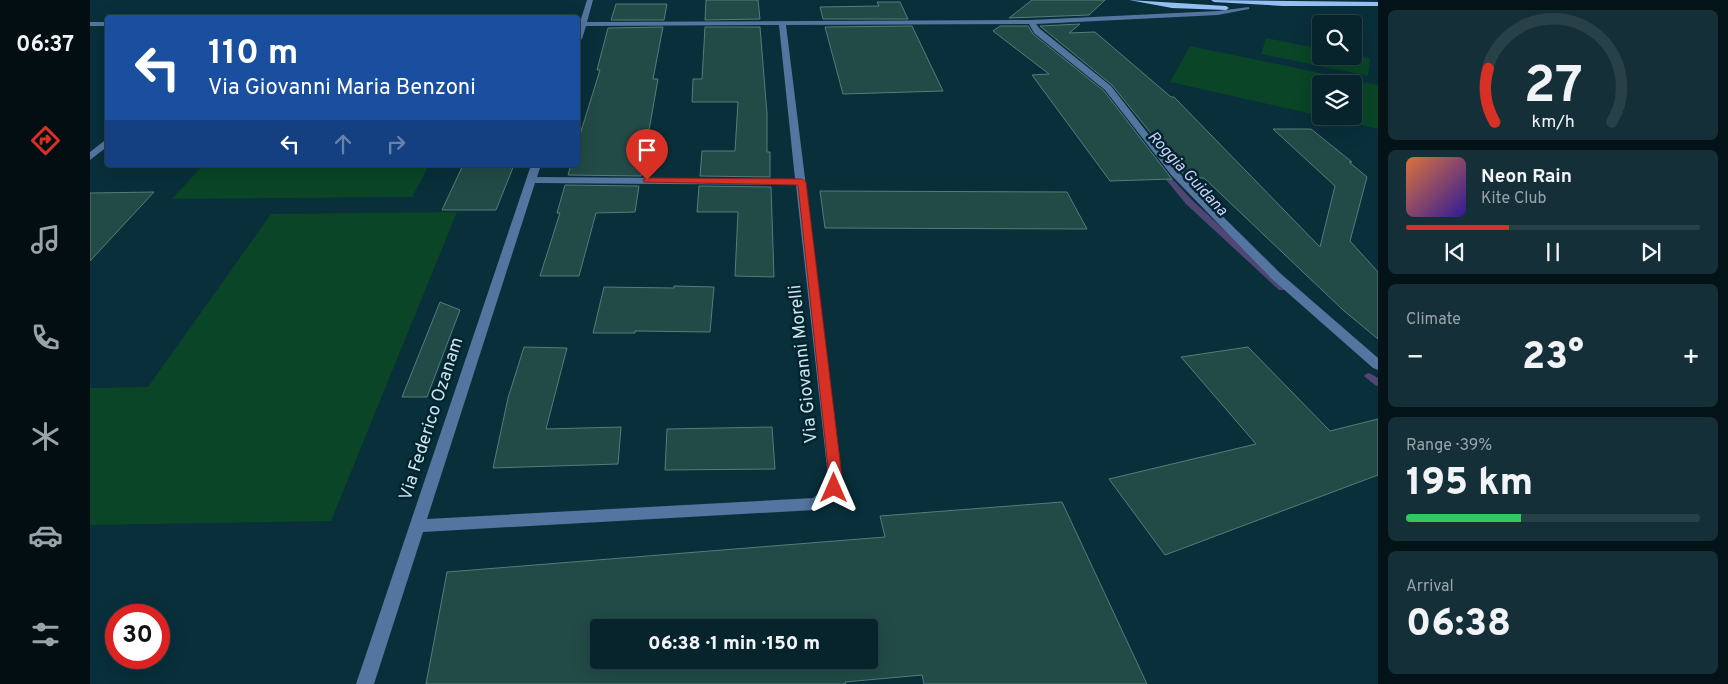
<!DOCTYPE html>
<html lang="en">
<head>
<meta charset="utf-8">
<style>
	:root { --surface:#07232c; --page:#152f38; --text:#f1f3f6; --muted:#98a4a9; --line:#284048; --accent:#d93025 }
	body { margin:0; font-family:Overpass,sans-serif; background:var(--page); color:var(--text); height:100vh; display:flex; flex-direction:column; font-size:19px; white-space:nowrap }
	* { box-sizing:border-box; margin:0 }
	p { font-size:16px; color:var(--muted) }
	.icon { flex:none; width:28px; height:28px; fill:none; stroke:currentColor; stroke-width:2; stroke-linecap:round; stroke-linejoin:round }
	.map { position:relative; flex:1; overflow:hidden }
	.drawer { display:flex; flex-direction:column; gap:10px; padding:10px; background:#041318; width:350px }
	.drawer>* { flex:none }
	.hud { position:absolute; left:15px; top:15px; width:475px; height:152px; border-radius:5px; box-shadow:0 5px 20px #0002,0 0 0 1px var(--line); background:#1a4fa0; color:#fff; overflow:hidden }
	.controls { position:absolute; left:1222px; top:15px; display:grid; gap:10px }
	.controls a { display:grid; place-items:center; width:50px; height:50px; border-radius:5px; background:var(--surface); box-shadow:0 5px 20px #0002,0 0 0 1px var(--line); font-size:25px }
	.speed { position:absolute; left:15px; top:604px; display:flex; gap:10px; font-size:25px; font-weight:700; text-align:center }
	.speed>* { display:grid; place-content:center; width:65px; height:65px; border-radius:50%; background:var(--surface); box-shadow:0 5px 20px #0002,0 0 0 1px var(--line); line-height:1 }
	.speed .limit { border:8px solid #d22; background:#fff; color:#111 }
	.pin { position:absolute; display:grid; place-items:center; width:42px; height:42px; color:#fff; margin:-51px -21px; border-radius:50% 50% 50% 0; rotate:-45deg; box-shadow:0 0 5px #0007 }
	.pin .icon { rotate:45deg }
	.me { position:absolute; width:55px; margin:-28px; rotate:0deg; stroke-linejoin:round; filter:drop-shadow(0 0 4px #0008) }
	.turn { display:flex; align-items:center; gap:18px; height:105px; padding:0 20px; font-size:22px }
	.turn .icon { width:65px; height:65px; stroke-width:2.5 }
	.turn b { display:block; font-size:35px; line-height:42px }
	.lanes { display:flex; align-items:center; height:48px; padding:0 20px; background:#0003; justify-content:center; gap:25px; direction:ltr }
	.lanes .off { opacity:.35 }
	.big { font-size:38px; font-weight:800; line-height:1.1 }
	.drawer .card { flex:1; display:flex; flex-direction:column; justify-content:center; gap:8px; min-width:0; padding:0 18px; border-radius:8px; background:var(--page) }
	.drawer .dial { align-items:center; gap:0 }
	.dial svg { height:130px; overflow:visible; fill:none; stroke:var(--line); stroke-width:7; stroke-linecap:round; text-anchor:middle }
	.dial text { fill:var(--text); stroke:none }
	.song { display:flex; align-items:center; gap:15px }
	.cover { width:60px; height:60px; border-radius:8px; background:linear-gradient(135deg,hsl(20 70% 55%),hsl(250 70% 35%)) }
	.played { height:5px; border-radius:2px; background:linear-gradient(90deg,var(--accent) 35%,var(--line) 35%) }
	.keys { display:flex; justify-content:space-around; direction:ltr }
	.heat { display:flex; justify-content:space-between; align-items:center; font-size:28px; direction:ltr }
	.charge { height:8px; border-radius:4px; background:linear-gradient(90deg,#34c759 39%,var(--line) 0) }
	.trip { position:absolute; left:500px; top:619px; width:288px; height:50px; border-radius:5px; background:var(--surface); box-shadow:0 5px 20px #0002,0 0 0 1px var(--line); font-weight:800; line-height:50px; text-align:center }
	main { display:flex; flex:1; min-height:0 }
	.tab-bar { display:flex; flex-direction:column; width:90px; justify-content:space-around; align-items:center; background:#030e12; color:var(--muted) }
	.tab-bar .icon { width:35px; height:35px }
	.tab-bar .current { color:var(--accent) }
	.tab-bar b { font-size:22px; color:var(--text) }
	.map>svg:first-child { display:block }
	.green { fill:#094526 }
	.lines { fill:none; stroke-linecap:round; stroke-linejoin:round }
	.stream { fill:#504676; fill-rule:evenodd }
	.building { fill:#224a46; stroke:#557d79; fill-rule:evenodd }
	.minor { fill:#53759f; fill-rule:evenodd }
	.major { fill:#95bef3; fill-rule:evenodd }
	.route { fill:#d93025; stroke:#8d1f18 }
	.labels { text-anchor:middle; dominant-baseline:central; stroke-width:5; stroke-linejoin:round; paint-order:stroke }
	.far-water-label { font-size:16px; font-style:italic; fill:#d0cef7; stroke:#002530 }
	.street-label { font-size:18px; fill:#cfe3ea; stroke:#002530 }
</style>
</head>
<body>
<main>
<nav class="tab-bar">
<b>06:37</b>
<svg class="icon current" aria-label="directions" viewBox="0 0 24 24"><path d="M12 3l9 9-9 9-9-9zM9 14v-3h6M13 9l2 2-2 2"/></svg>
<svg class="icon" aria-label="music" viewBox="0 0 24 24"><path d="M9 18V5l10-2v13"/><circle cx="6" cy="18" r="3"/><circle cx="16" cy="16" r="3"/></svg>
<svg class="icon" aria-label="phone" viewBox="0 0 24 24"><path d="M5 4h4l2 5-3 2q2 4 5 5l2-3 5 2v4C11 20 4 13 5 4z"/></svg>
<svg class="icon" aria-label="climate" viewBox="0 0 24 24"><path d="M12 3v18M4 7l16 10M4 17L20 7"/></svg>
<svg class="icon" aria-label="car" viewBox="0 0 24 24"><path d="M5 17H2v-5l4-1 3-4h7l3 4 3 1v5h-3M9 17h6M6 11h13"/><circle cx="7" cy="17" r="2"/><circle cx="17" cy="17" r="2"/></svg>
<svg class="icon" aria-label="filters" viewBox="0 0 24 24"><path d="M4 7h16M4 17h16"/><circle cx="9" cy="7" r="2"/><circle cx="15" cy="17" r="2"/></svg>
</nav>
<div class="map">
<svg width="1288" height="684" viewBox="0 0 1288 684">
	<rect width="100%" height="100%" fill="#092f3a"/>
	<!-- green -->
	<g class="green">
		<path d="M1176 38 1231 49V56L1264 55 1280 58 1278 76 1171 54Z"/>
		<path d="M1100 46 1288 85V129L1232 116H1264V84H1231V116L1080 82Z"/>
		<path d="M113 165H339L322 197 82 199Z"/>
		<path d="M367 212 241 521 0 525V388L58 387 181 214Z"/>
	</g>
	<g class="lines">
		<!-- stream -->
		<g class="stream">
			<path d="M1071 168 1073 169 1102 200 1195 286 1196 288 1195 290H1189L1096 204 1069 171 1068 170Z"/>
			<path d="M1279 373 1288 378V386L1285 385 1274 376 1276 374Z"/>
		</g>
	</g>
	<!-- building -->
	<g class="building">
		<path d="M616 0H668L670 19 615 20Z"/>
		<path d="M942 0H1015L999 15 919 18Z"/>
		<path d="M787 2H810L818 19H733L730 7 789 6Z"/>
		<path d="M526 4H577L574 20H521Z"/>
		<path d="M990 24 979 33 1005 32 1081 97H1084L1230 247 1245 186 1183 129H1221L1262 162H1259L1277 177 1260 241 1288 272V339L1253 310 1114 178H1097L1022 85 950 26Z"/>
		<path d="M822 26 853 91 753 94 735 27Z"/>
		<path d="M910 26H938L943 34 1014 91 1082 179 1020 181 942 75 959 74 903 31Z"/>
		<path d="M573 27 563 79H568L551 176 478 175 481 165H488V141L510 70H507L518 28Z"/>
		<path d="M615 27H670L677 114V152H680V177L610 176 612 151H645L648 102H602L603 79H612Z"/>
		<path d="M373 165H424L406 210H352Z"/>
		<path d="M475 185 549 186 545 212 506 213 489 276H450L470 213H467Z"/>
		<path d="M609 186 681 187 684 277 645 276 648 212H607Z"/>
		<path d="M730 191 977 192 997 229 735 228Z"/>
		<path d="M64 192 0 261V193Z"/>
		<path d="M584 286 624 287 620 332 545 331V333H503L514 287 584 288Z"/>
		<path d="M350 302 370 310 337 397H312Z"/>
		<path d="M434 347 477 348 456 429 531 427 528 464 403 468 418 398Z"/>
		<path d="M1158 347 1240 431 1288 419V475L1075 555 1019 479 1166 444 1091 357Z"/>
		<path d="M682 427 685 469 575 470 577 429Z"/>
		<path d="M972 502 1057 684H834L832 675 755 682 756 684H336L357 572 795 537 790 516ZM509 628H779V660H509Z"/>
	</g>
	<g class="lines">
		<!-- minor -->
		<g class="minor">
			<path d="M497 0H503L497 22 941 20 1128 11 1159 7V9L1128 15 946 24 950 29 1021 86 1088 172 1190 273 1288 358V370L1283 368 1182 279 1082 176 1015 90 944 33 939 24 696 25 752 477C750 494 742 505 725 510L333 532 284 684H266L441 165H451L447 177 705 179 689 25 496 26 492 39 488 41V22H490ZM445 183 706 185 738 477 734 489 723 498 337 519Z"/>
			<rect x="0" y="22" width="18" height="4"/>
			<path d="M18 138V146L0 160V152Z"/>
		</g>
		<!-- major -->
		<g class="major">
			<path d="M1039 0 1136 6 1139 8 1136 10 1082 8Z"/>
			<path d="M1121 0 1288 2V6H1193L1124 2Z"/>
		</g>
	</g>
	<!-- route -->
	<path class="route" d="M557 178 712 179 716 182 752 477 748 492 744 493 739 492 737 488 739 477 708 185 554 182 553 180Z"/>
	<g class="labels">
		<!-- far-water labels -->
		<g class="far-water-label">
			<text transform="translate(1097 174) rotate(47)">Roggia Guidana</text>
		</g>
		<!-- street labels -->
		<g class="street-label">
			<text transform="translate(714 364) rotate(-96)">Via Giovanni Morelli</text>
			<text transform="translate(342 419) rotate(-72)">Via Federico Ozanam</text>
		</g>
	</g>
</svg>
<div class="controls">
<a><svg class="icon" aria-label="search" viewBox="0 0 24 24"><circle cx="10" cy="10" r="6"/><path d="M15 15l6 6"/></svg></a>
<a><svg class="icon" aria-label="layers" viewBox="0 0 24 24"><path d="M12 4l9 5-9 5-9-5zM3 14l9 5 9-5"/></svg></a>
</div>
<div class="speed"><div class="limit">30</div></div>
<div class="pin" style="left:557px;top:180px;background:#d93025"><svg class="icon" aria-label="arrive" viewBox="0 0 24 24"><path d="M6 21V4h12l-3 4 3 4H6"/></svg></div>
<svg class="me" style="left:744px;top:488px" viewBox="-20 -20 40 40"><path d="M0-17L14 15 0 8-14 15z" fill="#d93025" stroke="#fff" stroke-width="4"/></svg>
<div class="trip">06:38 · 1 min · 150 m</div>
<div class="hud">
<div class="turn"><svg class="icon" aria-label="left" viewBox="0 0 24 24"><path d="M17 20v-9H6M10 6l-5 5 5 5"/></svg><div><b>110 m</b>Via Giovanni Maria Benzoni</div></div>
<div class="lanes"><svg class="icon" aria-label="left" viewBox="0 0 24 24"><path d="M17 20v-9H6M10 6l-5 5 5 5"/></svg><svg class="icon off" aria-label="ahead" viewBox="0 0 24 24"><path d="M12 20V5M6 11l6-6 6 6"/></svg><svg class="icon off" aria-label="right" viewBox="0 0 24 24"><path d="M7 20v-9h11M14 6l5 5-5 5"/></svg></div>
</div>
</div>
<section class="drawer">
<div class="card dial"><svg viewBox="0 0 100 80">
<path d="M14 69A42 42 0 1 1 86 69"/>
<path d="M14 69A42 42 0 0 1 10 36" stroke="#d93025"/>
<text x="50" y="56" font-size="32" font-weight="700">27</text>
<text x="50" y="72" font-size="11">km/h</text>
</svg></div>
<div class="card">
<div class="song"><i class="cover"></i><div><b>Neon Rain</b><p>Kite Club</p></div></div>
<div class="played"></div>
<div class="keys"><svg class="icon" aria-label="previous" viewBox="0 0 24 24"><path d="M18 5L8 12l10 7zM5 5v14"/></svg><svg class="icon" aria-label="pause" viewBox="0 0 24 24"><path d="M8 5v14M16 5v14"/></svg><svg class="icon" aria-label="next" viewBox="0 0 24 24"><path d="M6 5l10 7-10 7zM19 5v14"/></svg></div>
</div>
<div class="card"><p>Climate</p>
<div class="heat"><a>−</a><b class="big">23°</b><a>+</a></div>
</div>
<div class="card"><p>Range · 39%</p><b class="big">195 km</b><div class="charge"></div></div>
<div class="card"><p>Arrival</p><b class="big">06:38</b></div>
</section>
</main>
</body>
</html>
